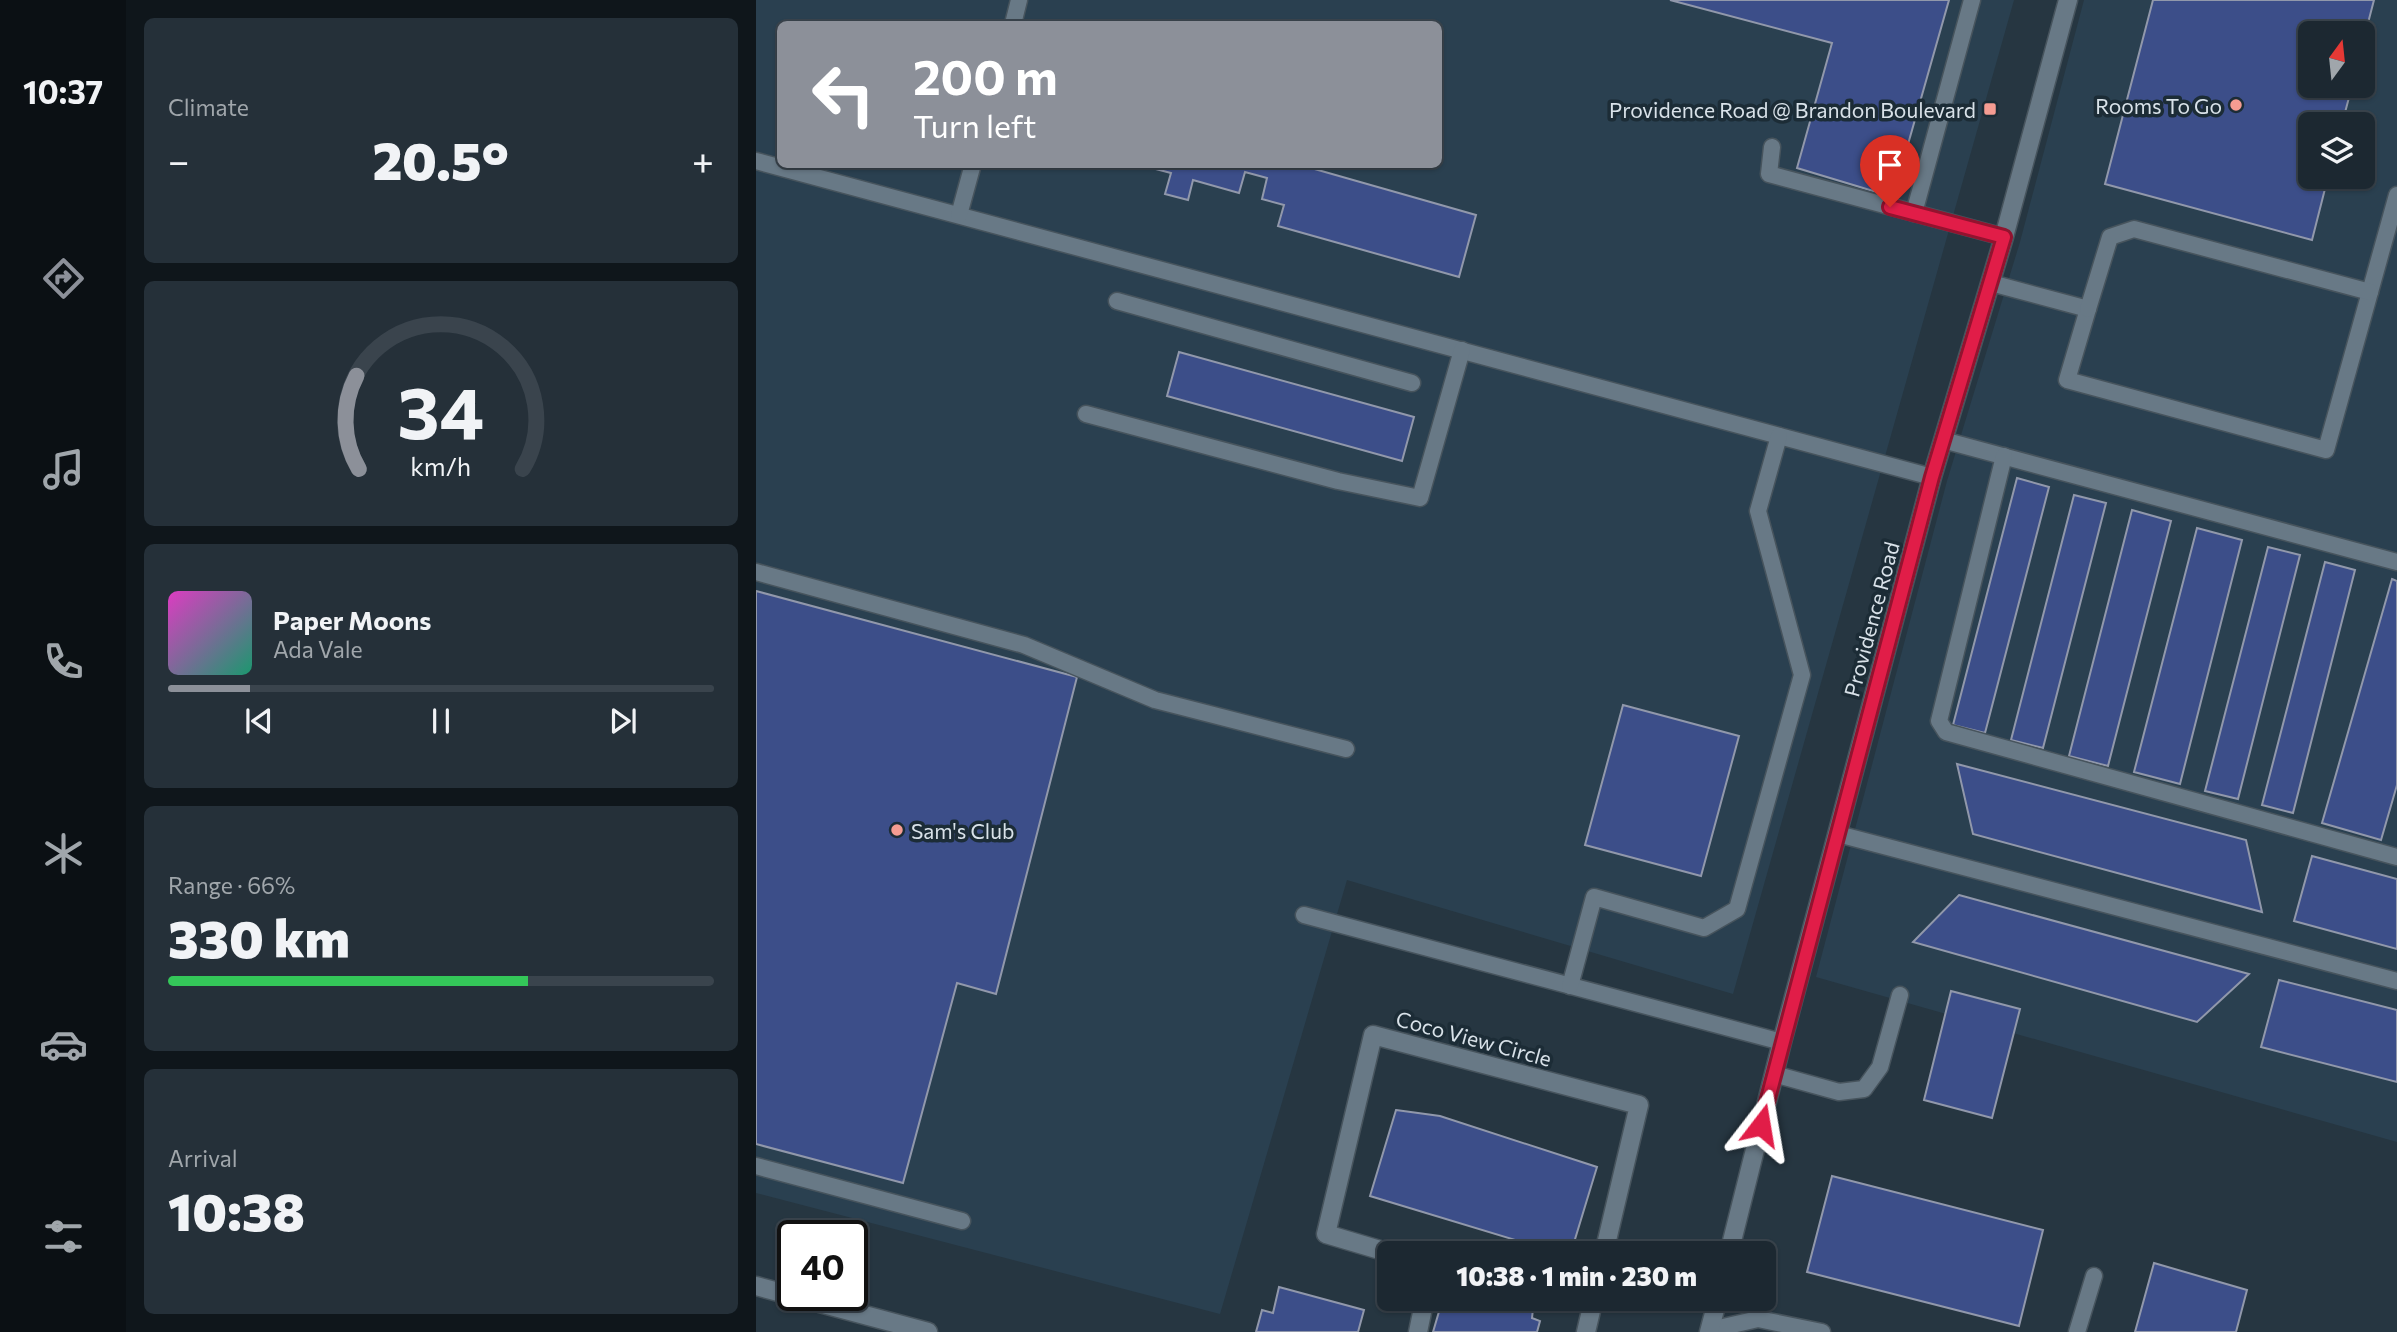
<!DOCTYPE html>
<html lang="en">
<head>
<meta charset="utf-8">
<style>
	:root { --surface:#1c2831; --page:#253039; --text:#f1f3f6; --muted:#a0a6ab; --line:#3a444d; --accent:#8c9099 }
	body { margin:0; font-family:Commissioner,sans-serif; background:var(--page); color:var(--text); height:100vh; display:flex; flex-direction:column; font-size:26px; white-space:nowrap }
	* { box-sizing:border-box; margin:0 }
	p { font-size:23px; color:var(--muted) }
	.icon { flex:none; width:38px; height:38px; fill:none; stroke:currentColor; stroke-width:2; stroke-linecap:round; stroke-linejoin:round }
	.map { position:relative; flex:1; overflow:hidden }
	.panel { display:flex; flex-direction:column; gap:18px; padding:18px; background:#0f161b; width:630px }
	.panel>* { flex:none }
	.top-card { position:absolute; left:21px; top:21px; width:665px; height:147px; border-radius:10px; box-shadow:0 2px 5px #0004,0 0 0 2px var(--line); background:#8c9099; color:#fff; overflow:hidden }
	.needle { width:46px; rotate:15deg }
	.buttons { position:absolute; left:1542px; top:21px; display:grid; gap:14px }
	.buttons a { display:grid; place-items:center; width:77px; height:77px; border-radius:10px; background:var(--surface); box-shadow:0 2px 5px #0004,0 0 0 2px var(--line); font-size:35px }
	.speed { position:absolute; left:21px; top:1220px; display:flex; gap:14px; font-size:35px; font-weight:700; text-align:center }
	.speed>* { display:grid; place-content:center; width:91px; height:91px; border-radius:50%; background:var(--surface); box-shadow:0 2px 5px #0004,0 0 0 2px var(--line); line-height:1 }
	.speed .limit { border:4px solid #111; border-radius:10px; background:#fff; color:#111 }
	.pin { position:absolute; display:grid; place-items:center; width:60px; height:60px; color:#fff; margin:-72px -30px; border-radius:50% 50% 50% 0; rotate:-45deg; box-shadow:0 0 7px #0007 }
	.pin .icon { rotate:45deg }
	.me { position:absolute; width:77px; margin:-38px; rotate:14deg; stroke-linejoin:round; filter:drop-shadow(0 0 5px #0008) }
	.turn { display:flex; align-items:center; gap:24px; height:147px; padding:0 21px; font-size:32px }
	.turn .icon { width:91px; height:91px; stroke-width:2.5 }
	.turn b { display:block; font-size:49px; line-height:60px }
	.big { font-size:52px; font-weight:800; line-height:1.1 }
	.panel .card { flex:1; display:flex; flex-direction:column; justify-content:center; gap:10px; min-width:0; padding:0 24px; border-radius:10px; background:var(--page) }
	.panel .dial { align-items:center; gap:0 }
	.dial svg { height:182px; overflow:visible; fill:none; stroke:var(--line); stroke-width:7; stroke-linecap:round; text-anchor:middle }
	.dial text { fill:var(--text); stroke:none }
	.song { display:flex; align-items:center; gap:21px }
	.cover { width:84px; height:84px; border-radius:10px; background:linear-gradient(135deg,hsl(310 70% 55%),hsl(160 70% 35%)) }
	.played { height:7px; border-radius:4px; background:linear-gradient(90deg,var(--accent) 15%,var(--line) 15%) }
	.keys { display:flex; justify-content:space-around; direction:ltr }
	.heat { display:flex; justify-content:space-between; align-items:center; font-size:38px; direction:ltr }
	.charge { height:10px; border-radius:5px; background:linear-gradient(90deg,#34c759 66%,var(--line) 0) }
	.trip { position:absolute; left:621px; top:1241px; width:399px; height:70px; border-radius:10px; background:var(--surface); box-shadow:0 2px 5px #0004,0 0 0 2px var(--line); font-weight:800; line-height:70px; text-align:center }
	main { display:flex; flex:1; min-height:0 }
	.tab-bar { display:flex; flex-direction:column; width:126px; justify-content:space-around; align-items:center; background:#0b1014; color:var(--muted) }
	.tab-bar .icon { width:49px; height:49px }
	.tab-bar .current { color:var(--accent) }
	.tab-bar b { font-size:32px; color:var(--text) }
	.map>svg:first-child { display:block }
	.built { fill:#2a4050; fill-rule:evenodd }
	.building { fill:#3c4e89; stroke:#9198ab; stroke-width:2 }
	.lines { fill:none; stroke-linecap:round; stroke-linejoin:round }
	.service-casing { stroke:#47545d; stroke-width:19 }
	.minor-casing { stroke:#47545d; stroke-width:21 }
	.tertiary-casing { stroke:#47545d; stroke-width:21 }
	.service { stroke:#687986; stroke-width:16 }
	.minor { stroke:#687986; stroke-width:18 }
	.tertiary { stroke:#687986; stroke-width:18 }
	.route-casing { stroke:#92132f; stroke-width:18 }
	.route { stroke:#e11d48; stroke-width:12 }
	.poi-dot { fill:#f59c92; stroke:#1c2c36; stroke-width:2.5 }
	.labels { text-anchor:middle; dominant-baseline:central; stroke-width:7; stroke-linejoin:round; paint-order:stroke }
	.poi-label { font-size:21px; fill:#d9e2e9; stroke:#1c2c36; text-anchor:end }
	.street-label { font-size:21px; fill:#d9e2e9; stroke:#1c2c36 }
</style>
</head>
<body>
<main>
<nav class="tab-bar">
<b>10:37</b>
<svg class="icon current" aria-label="directions" viewBox="0 0 24 24"><path d="M12 3l9 9-9 9-9-9zM9 14v-3h6M13 9l2 2-2 2"/></svg>
<svg class="icon" aria-label="music" viewBox="0 0 24 24"><path d="M9 18V5l10-2v13"/><circle cx="6" cy="18" r="3"/><circle cx="16" cy="16" r="3"/></svg>
<svg class="icon" aria-label="phone" viewBox="0 0 24 24"><path d="M5 4h4l2 5-3 2q2 4 5 5l2-3 5 2v4C11 20 4 13 5 4z"/></svg>
<svg class="icon" aria-label="climate" viewBox="0 0 24 24"><path d="M12 3v18M4 7l16 10M4 17L20 7"/></svg>
<svg class="icon" aria-label="car" viewBox="0 0 24 24"><path d="M5 17H2v-5l4-1 3-4h7l3 4 3 1v5h-3M9 17h6M6 11h13"/><circle cx="7" cy="17" r="2"/><circle cx="17" cy="17" r="2"/></svg>
<svg class="icon" aria-label="filters" viewBox="0 0 24 24"><path d="M4 7h16M4 17h16"/><circle cx="9" cy="7" r="2"/><circle cx="15" cy="17" r="2"/></svg>
</nav>
<section class="panel">
<div class="card"><p>Climate</p>
<div class="heat"><a>−</a><b class="big">20.5°</b><a>+</a></div>
</div>
<div class="card dial"><svg viewBox="0 0 100 80">
<path d="M14 69A42 42 0 1 1 86 69"/>
<path d="M14 69A42 42 0 0 1 13 28" stroke="#8c9099"/>
<text x="50" y="56" font-size="32" font-weight="700">34</text>
<text x="50" y="72" font-size="11">km/h</text>
</svg></div>
<div class="card">
<div class="song"><i class="cover"></i><div><b>Paper Moons</b><p>Ada Vale</p></div></div>
<div class="played"></div>
<div class="keys"><svg class="icon" aria-label="previous" viewBox="0 0 24 24"><path d="M18 5L8 12l10 7zM5 5v14"/></svg><svg class="icon" aria-label="pause" viewBox="0 0 24 24"><path d="M8 5v14M16 5v14"/></svg><svg class="icon" aria-label="next" viewBox="0 0 24 24"><path d="M6 5l10 7-10 7zM19 5v14"/></svg></div>
</div>
<div class="card"><p>Range · 66%</p><b class="big">330 km</b><div class="charge"></div></div>
<div class="card"><p>Arrival</p><b class="big">10:38</b></div>
</section>
<div class="map">
<svg width="1641" height="1332" viewBox="0 0 1641 1332">
	<rect width="100%" height="100%" fill="#263641"/>
	<!-- built -->
	<g class="built">
		<path d="M0 0H1258L977 994 591 880 464 1314 0 1193ZM24 24H682V164H24Z"/>
		<path d="M1328 0H1641V1142L1060 977 1191 481 1264 242ZM1554 33H1606V86H1554ZM1554 124H1606V177H1554Z"/>
	</g>
	<!-- building -->
	<g class="building">
		<path d="M914 0H1193L1137 197 1041 168 1076 43Z"/>
		<path d="M1397 0H1618L1606 46V33H1554V86H1596L1586 124H1554V177H1572L1556 240 1349 184Z"/>
		<path d="M393 164H541L720 215 703 277 522 226 528 205 506 199 511 178 489 172 483 193 437 180 432 200 409 194 415 173 392 167Z"/>
		<path d="M423 352 658 417 646 461 411 396Z"/>
		<path d="M1261 478 1293 487 1229 733 1197 725Z"/>
		<path d="M1318 495 1350 503 1287 748 1255 740Z"/>
		<path d="M1376 510 1415 521 1352 766 1313 756Z"/>
		<path d="M1441 528 1486 540 1424 784 1378 772Z"/>
		<path d="M1512 547 1544 555 1482 799 1449 791Z"/>
		<path d="M1569 562 1599 570 1537 813 1506 805Z"/>
		<path d="M1636 579 1641 581V785L1625 840 1566 823Z"/>
		<path d="M0 591 321 677 240 994 201 983 147 1183 0 1144Z"/>
		<path d="M867 705 983 736 945 876 829 845Z"/>
		<path d="M1201 764 1490 840 1506 912 1217 834Z"/>
		<path d="M1556 856 1641 879V949L1538 921Z"/>
		<path d="M1203 895 1493 974 1441 1022 1157 942Z"/>
		<path d="M1523 980 1641 1010V1082L1505 1047Z"/>
		<path d="M1195 991 1264 1009 1236 1118 1168 1100Z"/>
		<path d="M640 1110 684 1116 841 1167 816 1249 795 1244 792 1250 614 1196Z"/>
		<path d="M1076 1176 1287 1230 1263 1326 1051 1272Z"/>
		<path d="M1398 1263 1491 1290 1480 1332H1379Z"/>
		<path d="M523 1287 608 1310 602 1332H500L506 1310 517 1313Z"/>
		<path d="M687 1298H770L768 1306 777 1309 776 1318 784 1321 781 1332H677Z"/>
	</g>
	<g class="lines">
		<defs>
			<g id="service">
				<path d="M257 24 263 0"/>
				<path d="M1016 147 1013 174 1248 237"/>
				<path d="M0 161 1176 477"/>
				<path d="M1158 213 1216 0"/>
				<path d="M203 215 217 164"/>
				<path d="M1235 283 1332 309 1311 380 1570 450 1641 195"/>
				<path d="M361 301 656 383"/>
				<path d="M1332 309 1354 237 1378 229 1614 292"/>
				<path d="M330 414 582 481 664 498 706 350"/>
				<path d="M1187 440 1641 562"/>
				<path d="M1248 456 1183 721 1190 732 1641 857"/>
				<path d="M0 572 268 645 399 700 590 749"/>
				<path d="M1082 834 1641 981"/>
				<path d="M548 915 1026 1042"/>
				<path d="M814 986 838 897 948 928 981 909 1046 675 1002 511 1023 436"/>
				<path d="M1018 1074 1083 1092 1108 1089 1124 1067 1144 995"/>
				<path d="M0 1166 206 1221"/>
				<path d="M954 1330 1002 1319 1066 1332"/>
				<path d="M1321 1332 1338 1276"/>
			</g>
			<g id="minor">
				<path d="M634 1253 570 1234 617 1035 883 1105 848 1253"/>
				<path d="M0 1286 172 1332"/>
				<path d="M662 1332 669 1298"/>
				<path d="M830 1332 838 1298"/>
			</g>
			<g id="tertiary">
				<path d="M973 1253 1026 1042 1176 477 1248 237 1312 0"/>
				<path d="M953 1332 962 1298"/>
			</g>
		</defs>
		<!-- service casing -->
		<use href="#service" class="service-casing"/>
		<!-- minor casing -->
		<use href="#minor" class="minor-casing"/>
		<!-- tertiary casing -->
		<use href="#tertiary" class="tertiary-casing"/>
		<!-- service -->
		<use href="#service" class="service"/>
		<!-- minor -->
		<use href="#minor" class="minor"/>
		<!-- tertiary -->
		<use href="#tertiary" class="tertiary"/>
	</g>
	<g class="lines">
		<defs>
			<path id="route" d="M1005 1125 1176 477 1248 237 1134 207"/>
		</defs>
		<!-- route casing -->
		<use href="#route" class="route-casing"/>
		<!-- route -->
		<use href="#route" class="route"/>
	</g>
	<!-- markers -->
	<g class="poi-dot">
		<circle cx="1480" cy="105" r="7"/>
		<rect x="1227" y="102" width="14" height="14" rx="3.5"/>
		<circle cx="141" cy="830" r="7"/>
	</g>
	<g class="labels">
		<!-- poi labels -->
		<g class="poi-label">
			<text x="1466" y="105">Rooms To Go</text>
			<text x="1220" y="109">Providence Road @ Brandon Boulevard</text>
			<text x="155" y="830" text-anchor="start">Sam's Club</text>
		</g>
		<!-- street labels -->
		<g class="street-label">
			<text transform="translate(1115 619) rotate(-75)">Providence Road</text>
			<text transform="translate(718 1038) rotate(15)">Coco View Circle</text>
		</g>
	</g>
</svg>
<div class="buttons">
<a><svg class="needle" viewBox="-14 -14 28 28"><path d="M0-13l5 13h-10z" fill="#e53935"/><path d="M0 13l5-13h-10z" fill="#a0a6ab"/></svg></a>
<a><svg class="icon" aria-label="layers" viewBox="0 0 24 24"><path d="M12 4l9 5-9 5-9-5zM3 14l9 5 9-5"/></svg></a>
</div>
<div class="speed"><div class="limit">40</div></div>
<div class="pin" style="left:1134px;top:207px;background:#d93025"><svg class="icon" aria-label="arrive" viewBox="0 0 24 24"><path d="M6 21V4h12l-3 4 3 4H6"/></svg></div>
<svg class="me" style="left:1005px;top:1125px" viewBox="-20 -20 40 40"><path d="M0-17L14 15 0 8-14 15z" fill="#e11d48" stroke="#fff" stroke-width="4"/></svg>
<div class="trip">10:38 · 1 min · 230 m</div>
<div class="top-card">
<div class="turn"><svg class="icon" aria-label="left" viewBox="0 0 24 24"><path d="M17 20v-9H6M10 6l-5 5 5 5"/></svg><div><b>200 m</b>Turn left</div></div>
</div>
</div>
</main>
</body>
</html>
